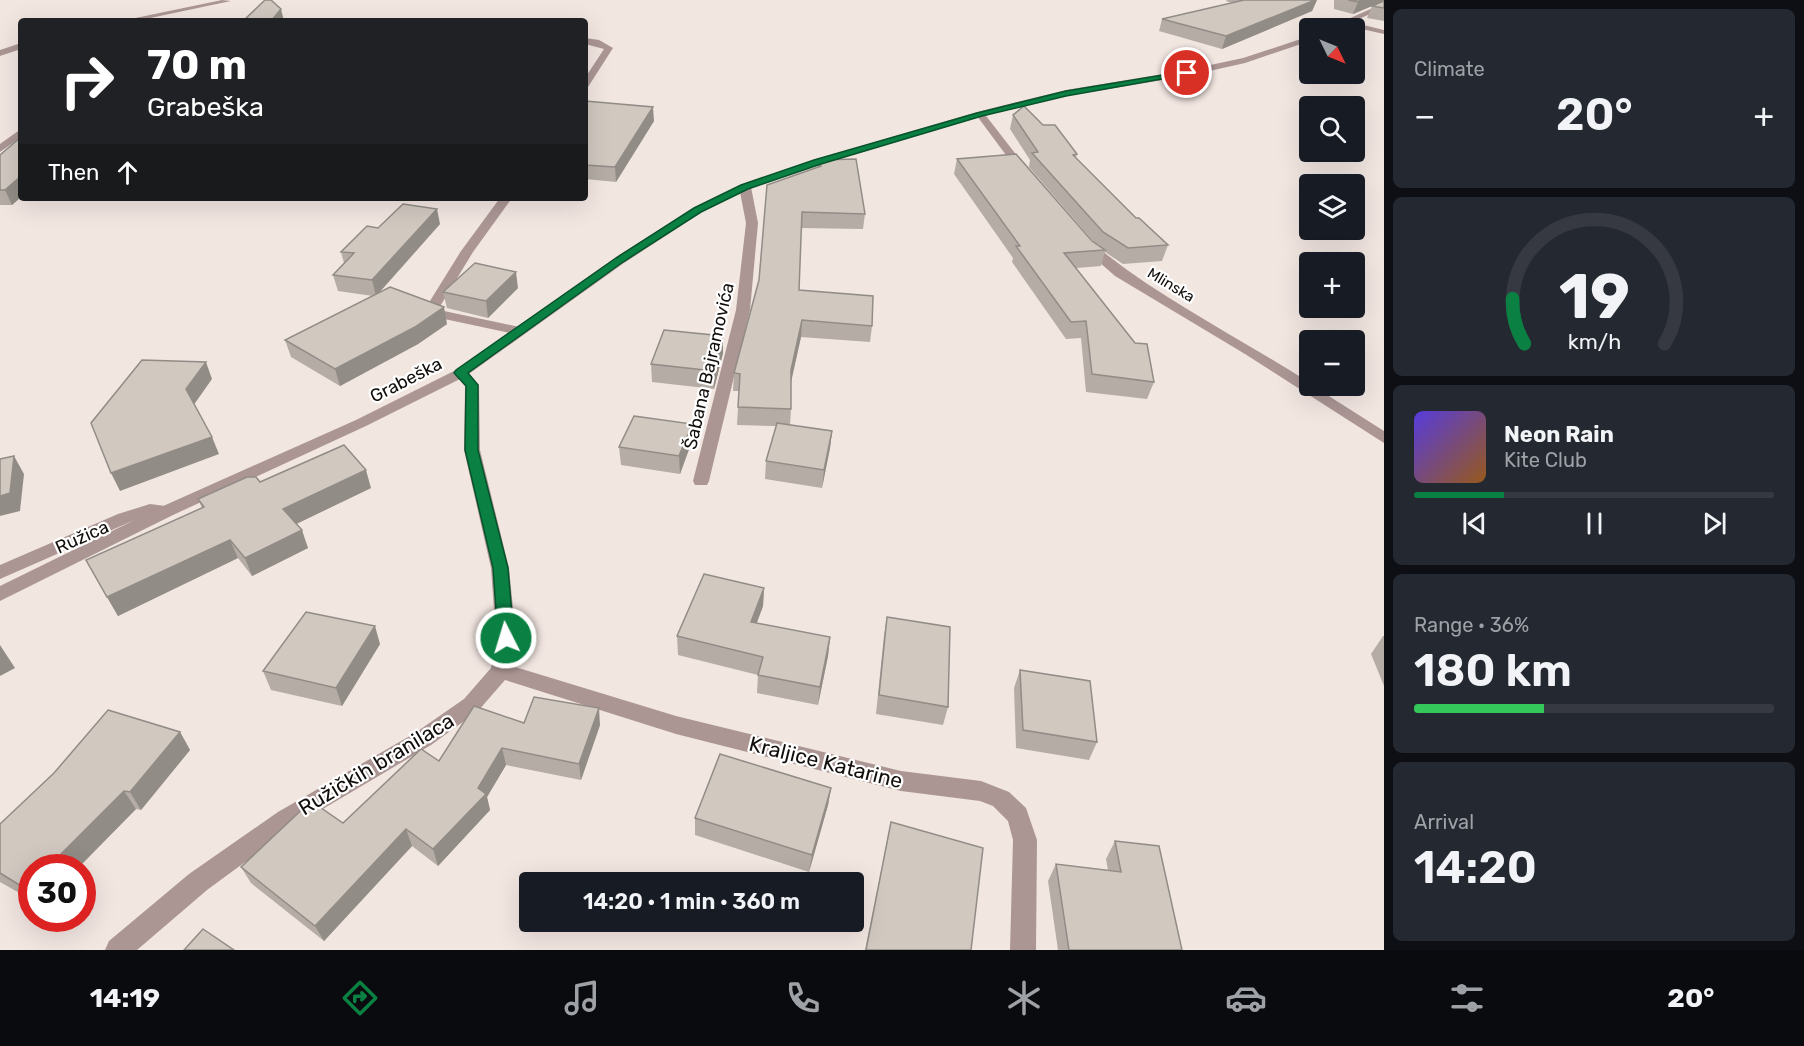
<!DOCTYPE html>
<html lang="en">
<head>
<meta charset="utf-8">
<style>
	:root { --surface:#171b24; --page:#242831; --text:#f1f3f6; --muted:#9ea1a6; --line:#363941; --accent:#0b8043 }
	body { margin:0; font-family:Rubik,sans-serif; background:var(--page); color:var(--text); height:100vh; display:flex; flex-direction:column; font-size:22px; white-space:nowrap }
	* { box-sizing:border-box; margin:0 }
	p { font-size:20px; color:var(--muted) }
	.icon { flex:none; width:33px; height:33px; fill:none; stroke:currentColor; stroke-width:2; stroke-linecap:round; stroke-linejoin:round }
	.map { position:relative; flex:1; overflow:hidden }
	.sheet { display:flex; flex-direction:column; gap:9px; padding:9px; background:#0d0f14; width:420px }
	.sheet>* { flex:none }
	.guide { position:absolute; left:18px; top:18px; width:570px; height:183px; border-radius:6px; box-shadow:0 6px 24px #0002; background:#202124; color:#fff; overflow:hidden }
	.needle { width:39px; rotate:133deg }
	.buttons { position:absolute; left:1299px; top:18px; display:grid; gap:12px }
	.buttons a { display:grid; place-items:center; width:66px; height:66px; border-radius:6px; background:var(--surface); box-shadow:0 6px 24px #0002; font-size:30px }
	.speed { position:absolute; left:18px; top:854px; display:flex; gap:12px; font-size:30px; font-weight:700; text-align:center }
	.speed>* { display:grid; place-content:center; width:78px; height:78px; border-radius:50%; background:var(--surface); box-shadow:0 6px 24px #0002; line-height:1 }
	.speed .limit { border:9px solid #d22; background:#fff; color:#111 }
	.pin { position:absolute; display:grid; place-items:center; width:51px; height:51px; color:#fff; margin:-26px; border:3px solid #fff; border-radius:50%; box-shadow:0 2px 6px #0007 }
	.me { position:absolute; width:66px; margin:-33px; rotate:355deg; stroke-linejoin:round; filter:drop-shadow(0 0 4px #0008) }
	.turn { display:flex; align-items:center; gap:21px; height:126px; padding:0 30px; font-size:27px }
	.turn .icon { width:78px; height:78px; stroke-width:2.5 }
	.turn b { display:block; font-size:42px; line-height:51px }
	.then { display:flex; align-items:center; height:57px; padding:0 30px; background:#0003; gap:12px; font-size:22px }
	.big { font-size:45px; font-weight:600; line-height:1.1 }
	.sheet .tile { flex:1; display:flex; flex-direction:column; justify-content:center; gap:9px; min-width:0; padding:0 21px; border-radius:9px; background:var(--page) }
	.sheet .dial { align-items:center; gap:0 }
	.dial svg { height:156px; overflow:visible; fill:none; stroke:var(--line); stroke-width:7; stroke-linecap:round; text-anchor:middle }
	.dial text { fill:var(--text); stroke:none }
	.song { display:flex; align-items:center; gap:18px }
	.cover { width:72px; height:72px; border-radius:9px; background:linear-gradient(135deg,hsl(250 70% 55%),hsl(30 70% 35%)) }
	.played { height:6px; border-radius:3px; background:linear-gradient(90deg,var(--accent) 25%,var(--line) 25%) }
	.keys { display:flex; justify-content:space-around; direction:ltr }
	.heat { display:flex; justify-content:space-between; align-items:center; font-size:33px; direction:ltr }
	.charge { height:9px; border-radius:4px; background:linear-gradient(90deg,#34c759 36%,var(--line) 0) }
	.trip { position:absolute; left:519px; top:872px; width:345px; height:60px; border-radius:6px; background:var(--surface); box-shadow:0 6px 24px #0002; font-weight:600; line-height:60px; text-align:center }
	.dock { display:flex; height:96px; justify-content:space-around; align-items:center; background:#090b0e; color:var(--muted) }
	.dock .icon { width:42px; height:42px }
	.dock .current { color:var(--accent) }
	.dock b { font-size:27px; color:var(--text) }
	main { display:flex; flex:1; min-height:0 }
	.map>svg:first-child { display:block }
	.lines { fill:none; stroke-linecap:round; stroke-linejoin:round }
	.service { fill:#ab9694; fill-rule:evenodd }
	.minor { fill:#ab9694; fill-rule:evenodd }
	.tertiary { fill:#ab9694; fill-rule:evenodd }
	.wall { fill:#b4aca5 }
	.shaded-wall { fill:#928c86 }
	.building { fill:#d1c8c0; stroke:#928c86; stroke-width:1.5 }
	.route { fill:#0b8043; stroke:#07532c; stroke-width:1.5 }
	.labels { text-anchor:middle; dominant-baseline:central; stroke-width:4.5; stroke-linejoin:round; paint-order:stroke }
	.far-street-label { font-size:15px; fill:#120e0c; stroke:#fff }
	.street-label { font-size:18px; fill:#120e0c; stroke:#fff }
	.near-street-label { font-size:21px; fill:#120e0c; stroke:#fff }
</style>
</head>
<body>
<main>
<div class="map">
<svg width="1384" height="950" viewBox="0 0 1384 950">
	<rect width="100%" height="100%" fill="#f2e6e1"/>
	<g class="lines">
		<!-- service -->
		<path class="service" d="M222 0 231 1 136 21H121Z"/>
		<!-- minor -->
		<g class="minor">
			<path d="M1347 21 1384 30V34L1344 25 1343 23Z"/>
			<path d="M585 38 599 40 613 48 588 87 585 88V78L604 49 585 44Z"/>
			<path d="M21 43V49L0 56V50Z"/>
			<path d="M977 112H983L1028 170V174H1020L977 116Z"/>
			<path d="M21 129V137L0 152V144Z"/>
			<path d="M745 184 751 187 758 223 750 310 709 481 707 485H695L693 481 736 310 746 223 739 187Z"/>
			<path d="M500 198H512L473 252 439 308 444 311 524 328 526 331 519 335 435 317 425 309 461 251Z"/>
			<path d="M1086 240 1090 241C1156 297 1237 336 1310 383V386H1313L1384 431V443L1245 354 1115 276 1082 247V241Z"/>
			<path d="M461 369 466 370 479 385 480 450 509 568 516 638 512 666 676 716 901 771 981 781 1009 792 1026 808 1037 840 1036 950H1010L1013 840 1008 821 993 806 980 801 901 791 676 734 505 680 478 711 431 745 294 826 207 890 137 950H105L109 941 189 874 278 812 415 733 464 699 491 668 496 638 491 568 464 450 465 386 454 373Z"/>
			<path d="M150 504 173 507 176 511 173 515 150 516 130 522 0 579V565L118 514Z"/>
		</g>
		<!-- tertiary -->
		<g class="tertiary">
			<path d="M1384 3V8L1338 28H1328Z"/>
			<path d="M1310 36V41L1245 63 1187 76 1066 96 983 116 822 164 749 189 702 212 624 263 466 376 366 426 173 515 0 601V586L161 507 356 420 456 370 616 257 694 208 741 185 814 160 977 112 1066 90 1187 70 1243 58Z"/>
		</g>
	</g>
	<!-- wall -->
	<g class="wall">
		<path d="M1227 0H1317L1312 11 1222 49 1159 31 1162 19 1232 3 1226 1Z"/>
		<path d="M1334 0H1384V21L1367 18 1372 6 1353 14 1334 9Z"/>
		<path d="M585 101 654 121 616 182 585 179Z"/>
		<path d="M1013 115 1043 125 1077 154 1076 158 1136 218 1168 245 1162 261 1123 264 1105 252 1101 266 1076 268 1154 382 1147 399 1086 392 1081 338 1066 339 1012 262 1013 258 954 174 957 159 1094 242 1029 167 1030 160 1010 129Z"/>
		<path d="M21 137V197L12 205H0V155Z"/>
		<path d="M818 160 865 214 863 229 801 228 799 290 872 326 870 342 801 337 791 380V409L790 425 832 431 830 448 822 488 765 479 766 461 776 426 737 425 739 391H733L734 373 818 167Z"/>
		<path d="M440 224 379 293 447 324 418 344 340 386 291 357 285 340 373 296 338 291 333 275 344 263 341 252 378 228Z"/>
		<path d="M518 288 488 318 447 308 443 292Z"/>
		<path d="M723 336V353L714 389 652 382 651 364Z"/>
		<path d="M692 441 680 474 621 465 619 447Z"/>
		<path d="M260 482 371 488 296 524 308 548 252 576 238 558 118 616 86 560 202 508 198 499Z"/>
		<path d="M764 588 763 606 757 623 830 637 828 656 818 705 757 693 758 675 678 655 677 636Z"/>
		<path d="M887 617 948 707 943 725 876 714 884 635Z"/>
		<path d="M1383 636H1384V686L1371 654Z"/>
		<path d="M380 644 342 706 271 690 263 671Z"/>
		<path d="M1020 670 1097 742 1089 760 1016 748 1014 688Z"/>
		<path d="M524 723 600 725 581 780 506 765 487 797 490 810 438 866 412 846 324 941 251 883 241 867 343 823Z"/>
		<path d="M180 732 190 750 141 810 136 809 79 867H32V900L0 882V824Z"/>
		<path d="M831 788 828 805 809 872 695 835V818Z"/>
		<path d="M891 822 971 950H865Z"/>
		<path d="M1115 841 1182 950H1058L1048 881 1056 864 1108 870 1106 859Z"/>
	</g>
	<!-- shaded-wall -->
	<g class="shaded-wall">
		<path d="M1315 0H1317L1312 11 1222 49 1226 36Z"/>
		<path d="M1364 0H1384V1L1353 14 1358 2Z"/>
		<path d="M281 9 284 21H271Z"/>
		<path d="M653 107 654 121 616 182 615 167Z"/>
		<path d="M21 176V197L12 205 5 190Z"/>
		<path d="M437 209 440 224 376 296 372 280Z"/>
		<path d="M516 272 518 288 488 318 486 301Z"/>
		<path d="M444 307 447 324 418 344 340 386 335 369Z"/>
		<path d="M802 320 801 337 790 387 791 370Z"/>
		<path d="M723 336V353L714 389V371Z"/>
		<path d="M206 362 212 379 193 406 186 389Z"/>
		<path d="M692 424V441L680 474 679 456Z"/>
		<path d="M832 431 830 448 822 488 824 470Z"/>
		<path d="M212 437 219 454 120 491 111 473Z"/>
		<path d="M14 456 24 474 20 511 0 516V496Z"/>
		<path d="M366 470 371 488 290 527 283 509Z"/>
		<path d="M302 530 308 548 252 576 245 558Z"/>
		<path d="M230 540 238 558 118 616 107 597Z"/>
		<path d="M764 588 763 606 750 640 751 622Z"/>
		<path d="M375 626 380 644 342 706 336 688Z"/>
		<path d="M830 637 828 656 818 705 820 687Z"/>
		<path d="M0 645 15 668 0 676Z"/>
		<path d="M599 708 600 725 581 780 579 764Z"/>
		<path d="M180 732 190 750 141 810 130 792Z"/>
		<path d="M502 748 506 765 487 797 490 810 438 866 433 849 478 788Z"/>
		<path d="M831 788 828 805 809 872 812 855Z"/>
		<path d="M124 791 136 809 79 867H48Z"/>
		<path d="M406 829 412 846 324 941 315 926Z"/>
		<path d="M32 883V895L26 889Z"/>
	</g>
	<!-- building -->
	<g class="building">
		<path d="M265 0H271L281 9 271 21H243Z"/>
		<path d="M1244 0H1315L1226 36 1162 19Z"/>
		<path d="M1348 0H1364L1358 2Z"/>
		<path d="M1384 1V8L1372 6Z"/>
		<path d="M585 101 653 107 615 167 585 165Z"/>
		<path d="M1024 106 1043 125H1055L1077 154 1073 155 1136 218H1139L1168 245 1128 248 1103 232 1032 153 1038 152 1013 115Z"/>
		<path d="M21 137V176L5 190H0V155Z"/>
		<path d="M1016 154 1092 241 1105 250 1064 253 1135 343 1147 344 1154 382 1092 374 1086 321 1071 322 1016 246H1020L957 159Z"/>
		<path d="M856 159 865 214 802 212 799 290 873 296 872 326 802 320 791 370V409L738 407 740 374 734 373 759 280 767 185 821 166 818 160Z"/>
		<path d="M403 204 437 209 372 280 333 275 354 253 341 252 367 226 378 228Z"/>
		<path d="M475 263 516 272 486 301 443 292Z"/>
		<path d="M390 287 444 307 415 327 335 369 285 340Z"/>
		<path d="M664 330 723 336 714 371 651 364Z"/>
		<path d="M142 360 206 362 186 389 212 437 111 473 91 423Z"/>
		<path d="M634 416 692 424 679 456 619 447Z"/>
		<path d="M777 423 832 431 824 470 766 461Z"/>
		<path d="M344 445 366 470 283 509 302 530 245 558 230 540 107 597 86 560 204 507 198 499 247 477H256L260 482Z"/>
		<path d="M14 456 10 493 0 496V459Z"/>
		<path d="M704 574 764 588 751 622 830 637 820 687 758 675 763 657 677 636Z"/>
		<path d="M306 612 375 626 336 688 263 671Z"/>
		<path d="M887 617 950 627 948 707 879 695Z"/>
		<path d="M1020 670 1090 681 1097 742 1023 730Z"/>
		<path d="M534 697 599 708 579 764 502 748 478 788 486 794 433 849 406 829 315 926 241 867 311 801 343 823 421 749 439 761 474 706 524 723Z"/>
		<path d="M108 710 180 732 130 792 124 791 48 867H32V883L26 889 0 873V824L54 773Z"/>
		<path d="M720 754 831 788 812 855 695 818Z"/>
		<path d="M891 822 983 848 971 950H866Z"/>
		<path d="M1115 841 1159 846 1182 950H1069L1056 864 1121 872Z"/>
		<path d="M203 929 234 950H184Z"/>
	</g>
	<!-- route -->
	<path class="route" d="M1187 71 1190 74 1066 96 982 116 821 164 748 189 701 212 623 262 468 373 478 385V450L508 568 514 638 512 643 506 645 501 643 498 638 493 568 465 450 466 386 454 373 456 370 616 258 694 208 741 185 814 160 977 113 1066 91Z"/>
	<g class="labels">
		<!-- far-street labels -->
		<g class="far-street-label">
			<text transform="translate(1171 285) rotate(31)">Mlinska</text>
		</g>
		<!-- street labels -->
		<g class="street-label">
			<text transform="translate(709 366) rotate(-77)">Šabana Bajramovića</text>
			<text transform="translate(406 380) rotate(-27)">Grabeška</text>
			<text transform="translate(82 537) rotate(-24)">Ružica</text>
		</g>
		<!-- near-street labels -->
		<g class="near-street-label">
			<text transform="translate(826 762) rotate(14)">Kraljice Katarine</text>
			<text transform="translate(376 764) rotate(-31)">Ružičkih branilaca</text>
		</g>
	</g>
</svg>
<div class="buttons">
<a><svg class="needle" viewBox="-14 -14 28 28"><path d="M0-13l5 13h-10z" fill="#e53935"/><path d="M0 13l5-13h-10z" fill="#9ea1a6"/></svg></a>
<a><svg class="icon" aria-label="search" viewBox="0 0 24 24"><circle cx="10" cy="10" r="6"/><path d="M15 15l6 6"/></svg></a>
<a><svg class="icon" aria-label="layers" viewBox="0 0 24 24"><path d="M12 4l9 5-9 5-9-5zM3 14l9 5 9-5"/></svg></a>
<a>+</a>
<a>−</a>
</div>
<div class="speed"><div class="limit">30</div></div>
<div class="pin" style="left:1187px;top:73px;background:#d93025"><svg class="icon" aria-label="arrive" viewBox="0 0 24 24"><path d="M6 21V4h12l-3 4 3 4H6"/></svg></div>
<svg class="me" style="left:506px;top:638px" viewBox="-20 -20 40 40"><circle r="17" fill="#0b8043" stroke="#fff" stroke-width="3"/><path d="M0-11L8 9 0 5-8 9z" fill="#fff"/></svg>
<div class="trip">14:20 · 1 min · 360 m</div>
<div class="guide">
<div class="turn"><svg class="icon" aria-label="right" viewBox="0 0 24 24"><path d="M7 20v-9h11M14 6l5 5-5 5"/></svg><div><b>70 m</b>Grabeška</div></div>
<div class="then">Then<svg class="icon" aria-label="ahead" viewBox="0 0 24 24"><path d="M12 20V5M6 11l6-6 6 6"/></svg></div>
</div>
</div>
<section class="sheet">
<div class="tile"><p>Climate</p>
<div class="heat"><a>−</a><b class="big">20°</b><a>+</a></div>
</div>
<div class="tile dial"><svg viewBox="0 0 100 80">
<path d="M14 69A42 42 0 1 1 86 69"/>
<path d="M14 69A42 42 0 0 1 8 46" stroke="#0b8043"/>
<text x="50" y="56" font-size="32" font-weight="700">19</text>
<text x="50" y="72" font-size="11">km/h</text>
</svg></div>
<div class="tile">
<div class="song"><i class="cover"></i><div><b>Neon Rain</b><p>Kite Club</p></div></div>
<div class="played"></div>
<div class="keys"><svg class="icon" aria-label="previous" viewBox="0 0 24 24"><path d="M18 5L8 12l10 7zM5 5v14"/></svg><svg class="icon" aria-label="pause" viewBox="0 0 24 24"><path d="M8 5v14M16 5v14"/></svg><svg class="icon" aria-label="next" viewBox="0 0 24 24"><path d="M6 5l10 7-10 7zM19 5v14"/></svg></div>
</div>
<div class="tile"><p>Range · 36%</p><b class="big">180 km</b><div class="charge"></div></div>
<div class="tile"><p>Arrival</p><b class="big">14:20</b></div>
</section>
</main>
<nav class="dock">
<b>14:19</b>
<svg class="icon current" aria-label="directions" viewBox="0 0 24 24"><path d="M12 3l9 9-9 9-9-9zM9 14v-3h6M13 9l2 2-2 2"/></svg>
<svg class="icon" aria-label="music" viewBox="0 0 24 24"><path d="M9 18V5l10-2v13"/><circle cx="6" cy="18" r="3"/><circle cx="16" cy="16" r="3"/></svg>
<svg class="icon" aria-label="phone" viewBox="0 0 24 24"><path d="M5 4h4l2 5-3 2q2 4 5 5l2-3 5 2v4C11 20 4 13 5 4z"/></svg>
<svg class="icon" aria-label="climate" viewBox="0 0 24 24"><path d="M12 3v18M4 7l16 10M4 17L20 7"/></svg>
<svg class="icon" aria-label="car" viewBox="0 0 24 24"><path d="M5 17H2v-5l4-1 3-4h7l3 4 3 1v5h-3M9 17h6M6 11h13"/><circle cx="7" cy="17" r="2"/><circle cx="17" cy="17" r="2"/></svg>
<svg class="icon" aria-label="filters" viewBox="0 0 24 24"><path d="M4 7h16M4 17h16"/><circle cx="9" cy="7" r="2"/><circle cx="15" cy="17" r="2"/></svg>
<b>20°</b>
</nav>
</body>
</html>
